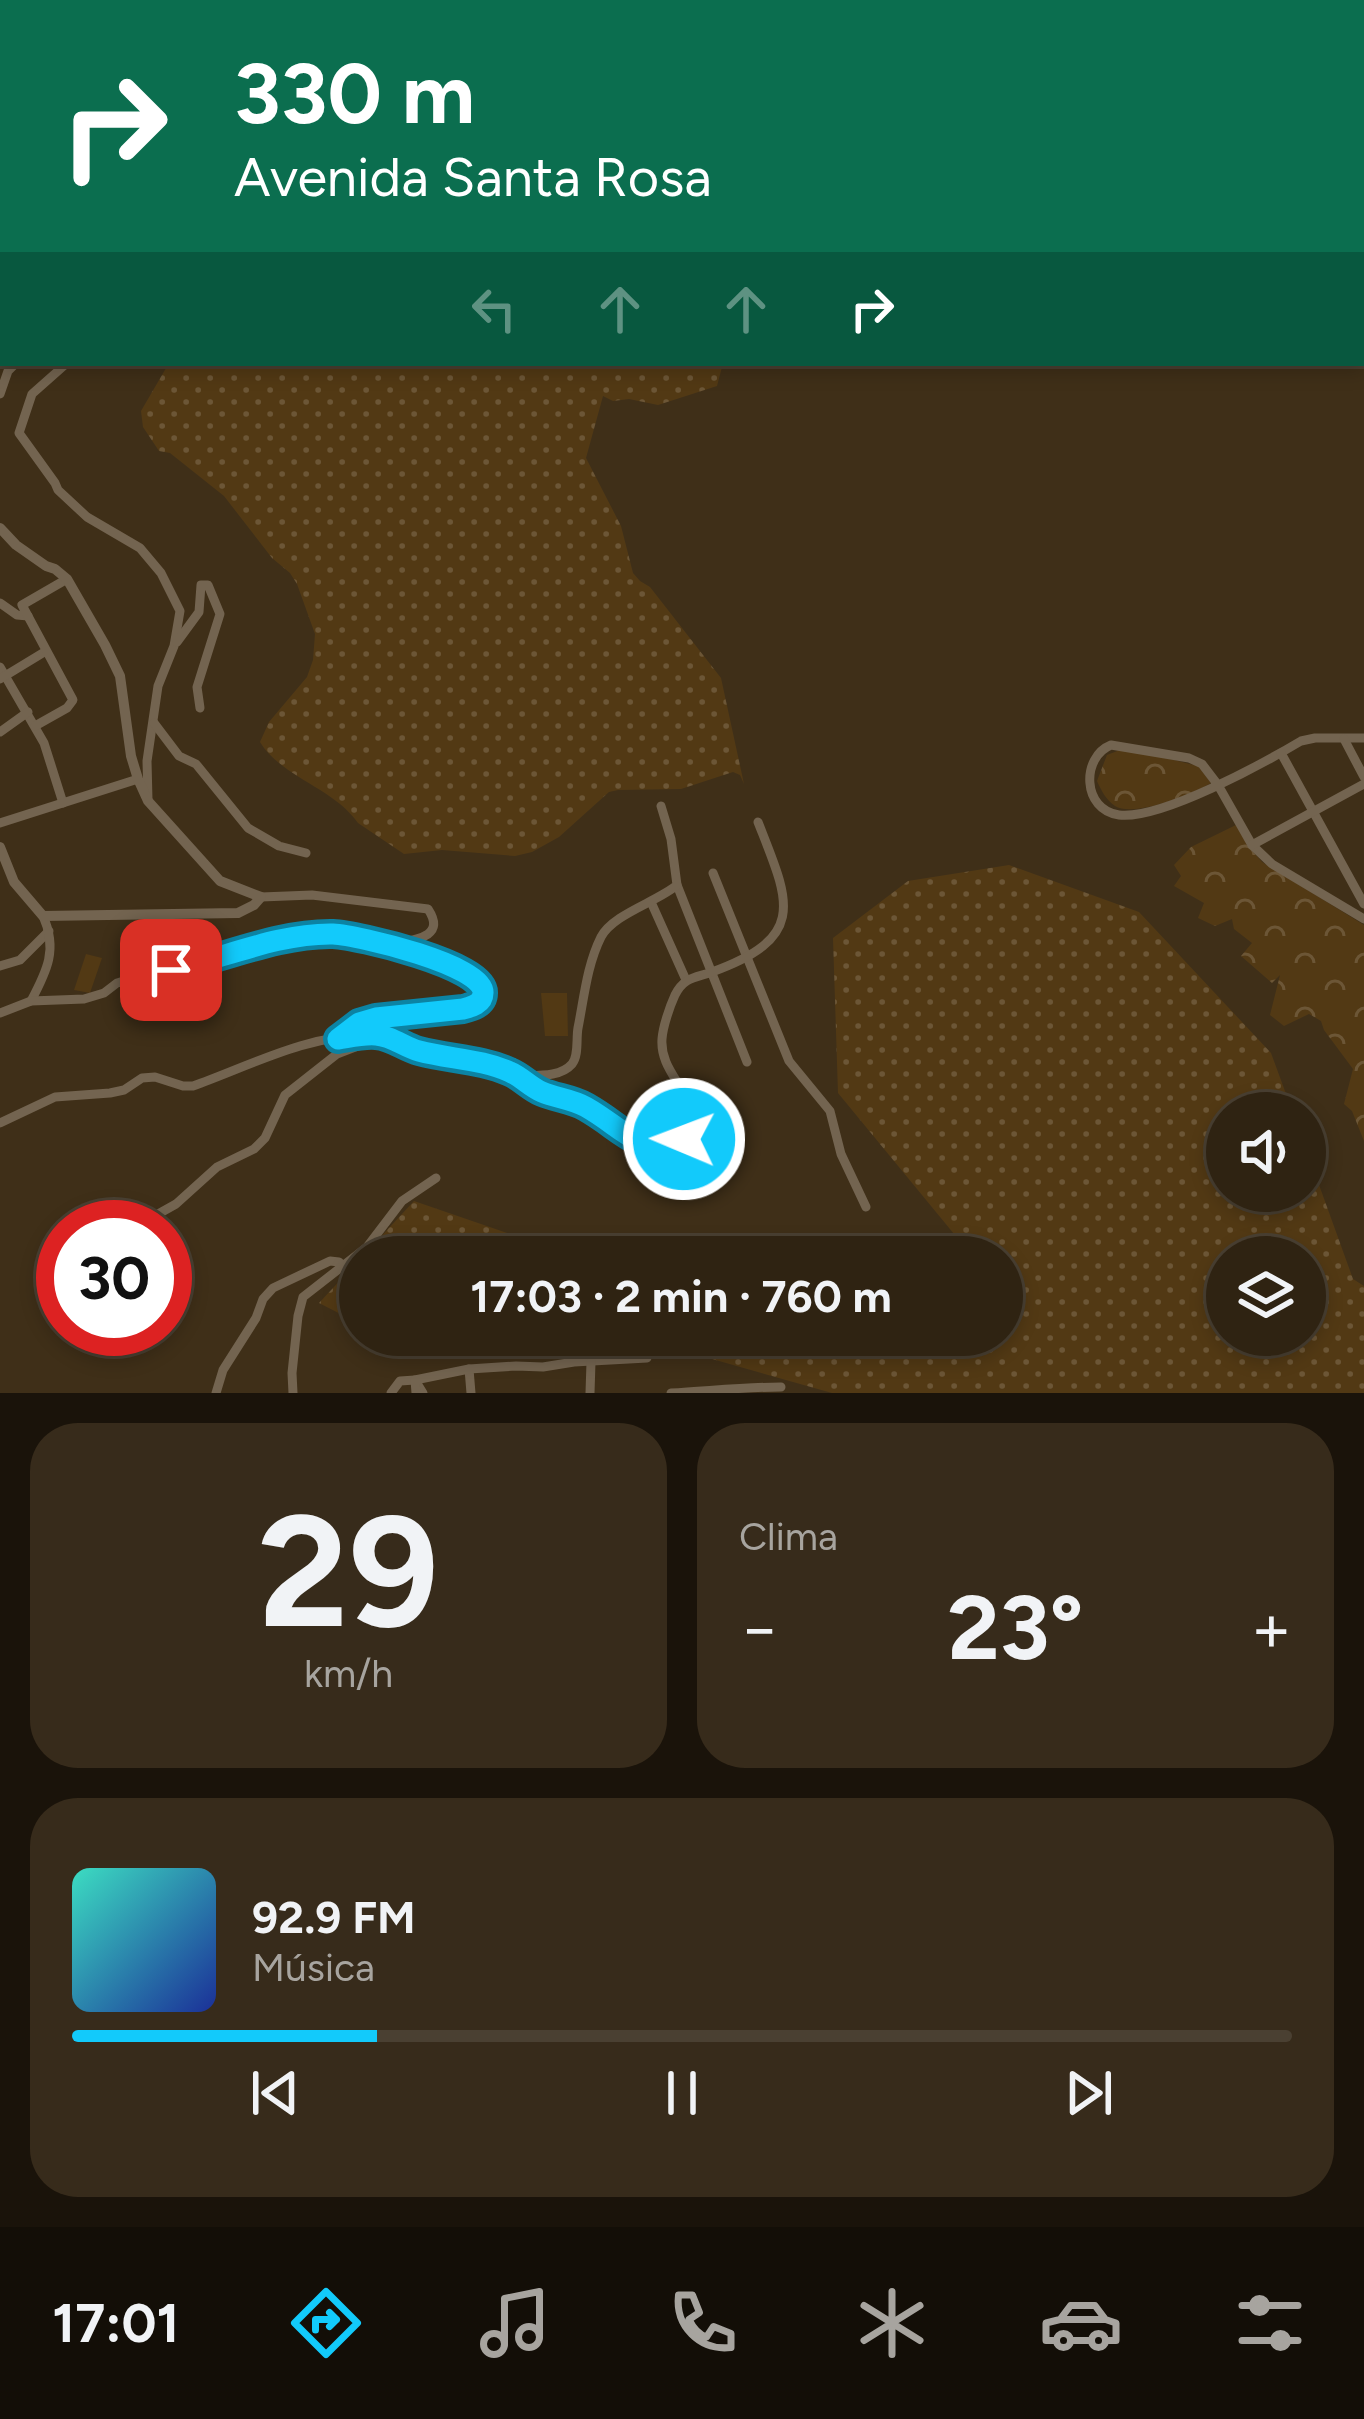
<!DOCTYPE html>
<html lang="es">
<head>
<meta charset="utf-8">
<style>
	:root { --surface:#2f2312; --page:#372b1b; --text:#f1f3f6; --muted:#a7a49f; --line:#4a4032; --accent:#12cafb }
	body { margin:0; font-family:Figtree,sans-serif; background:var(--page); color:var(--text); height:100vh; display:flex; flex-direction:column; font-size:45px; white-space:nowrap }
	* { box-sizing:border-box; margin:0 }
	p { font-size:39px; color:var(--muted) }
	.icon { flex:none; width:66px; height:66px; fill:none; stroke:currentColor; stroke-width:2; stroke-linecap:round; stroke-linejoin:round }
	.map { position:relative; height:1393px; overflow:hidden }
	.side { display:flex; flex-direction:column; gap:30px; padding:30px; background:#1a130a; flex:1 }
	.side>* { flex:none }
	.guide { position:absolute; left:0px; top:0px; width:1365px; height:366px; box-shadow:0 6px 18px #0003,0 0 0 3px var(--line); background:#0b6e4f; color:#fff; overflow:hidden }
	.tools { position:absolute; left:1206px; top:1092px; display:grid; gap:24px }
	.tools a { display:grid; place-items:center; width:120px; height:120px; border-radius:50%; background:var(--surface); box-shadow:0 6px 18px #0003,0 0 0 3px var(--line); font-size:60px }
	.speed { position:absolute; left:36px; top:1200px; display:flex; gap:24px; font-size:60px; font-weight:700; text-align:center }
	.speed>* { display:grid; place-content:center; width:156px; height:156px; border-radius:50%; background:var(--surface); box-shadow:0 6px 18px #0003,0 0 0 3px var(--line); line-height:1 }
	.speed .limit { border:18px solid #d22; background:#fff; color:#111 }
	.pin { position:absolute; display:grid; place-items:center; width:102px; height:102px; color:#fff; margin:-51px; border-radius:24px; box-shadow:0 6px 18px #0006 }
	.me { position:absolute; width:132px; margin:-66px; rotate:271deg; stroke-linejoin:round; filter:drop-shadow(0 0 9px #0008) }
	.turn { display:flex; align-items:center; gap:42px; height:252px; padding:0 36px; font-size:54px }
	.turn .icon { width:156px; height:156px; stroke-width:2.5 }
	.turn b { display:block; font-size:84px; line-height:102px }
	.lanes { display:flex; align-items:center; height:114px; padding:0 36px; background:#0003; justify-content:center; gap:60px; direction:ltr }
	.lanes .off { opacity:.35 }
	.big { font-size:90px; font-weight:700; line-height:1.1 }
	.side .widget { flex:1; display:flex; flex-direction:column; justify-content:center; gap:18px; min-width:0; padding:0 42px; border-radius:48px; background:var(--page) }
	.side .dial { align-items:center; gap:0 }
	.dial b { font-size:156px; line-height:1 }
	.song { display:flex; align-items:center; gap:36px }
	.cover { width:144px; height:144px; border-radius:18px; background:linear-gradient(135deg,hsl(170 70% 55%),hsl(230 70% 35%)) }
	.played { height:12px; border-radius:6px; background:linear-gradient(90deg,var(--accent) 25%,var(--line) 25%) }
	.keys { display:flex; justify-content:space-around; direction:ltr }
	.heat { display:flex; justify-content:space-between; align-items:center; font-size:66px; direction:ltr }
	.side .tiles { flex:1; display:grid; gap:30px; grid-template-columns:1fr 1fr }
	.widget:last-child { grid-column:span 2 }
	.trip { position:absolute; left:339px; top:1236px; width:684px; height:120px; border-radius:60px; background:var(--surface); box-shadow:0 6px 18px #0003,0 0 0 3px var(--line); font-weight:700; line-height:120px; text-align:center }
	.tabs { display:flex; height:192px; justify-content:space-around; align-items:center; background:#130e07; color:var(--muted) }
	.tabs .icon { width:84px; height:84px }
	.tabs .on { color:var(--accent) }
	.tabs b { font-size:54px; color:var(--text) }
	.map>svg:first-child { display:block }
	.grass { fill:url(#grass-dots); fill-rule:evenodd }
	.park { fill:url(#park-crowns) }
	.pitch { fill:#523914 }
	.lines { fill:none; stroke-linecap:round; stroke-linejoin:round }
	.minor { stroke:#736450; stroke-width:9 }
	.tertiary { stroke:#736450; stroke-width:10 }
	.route-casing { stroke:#0c83a3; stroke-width:30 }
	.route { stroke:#12cafb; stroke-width:21 }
</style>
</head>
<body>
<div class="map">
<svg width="1364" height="1393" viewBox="0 0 1364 1393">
	<defs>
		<pattern id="grass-dots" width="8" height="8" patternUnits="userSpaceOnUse" patternTransform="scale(3)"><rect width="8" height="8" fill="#523914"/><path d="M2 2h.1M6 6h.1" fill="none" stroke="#6c5636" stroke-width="1.8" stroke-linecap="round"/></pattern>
		<pattern id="park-crowns" width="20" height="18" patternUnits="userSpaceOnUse" patternTransform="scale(3)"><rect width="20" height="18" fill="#523914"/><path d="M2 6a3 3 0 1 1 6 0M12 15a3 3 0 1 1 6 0" fill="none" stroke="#6c5636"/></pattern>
	</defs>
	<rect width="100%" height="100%" fill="#3f2f18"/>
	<!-- grass -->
	<g class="grass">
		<path d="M46 0H834L830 3H46Z"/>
		<path d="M169 363H723L717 386 658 405 629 399 613 401 603 396 586 458 621 526 633 573 640 581 650 587 721 678 744 784 740 775 733 772 681 789 618 790 609 792 559 837 532 852 515 856 442 850 404 854 358 823C334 788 281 777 260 742L269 722 307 677 313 660 315 634 297 584 290 573 272 558 224 496 170 453 159 451 143 427 141 411Z"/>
		<path d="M1009 865 1139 912 1271 1053 1293 1113H1227V1191H1305V1146L1353 1279 1364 1286V1393H832L645 1340 388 1338 382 1335H1002V1257H973L838 1093 833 938 908 881ZM1305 1257V1335H1227V1257Z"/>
		<path d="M414 1201 545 1246 624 1257H362Z"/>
		<path d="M360 1259V1324L319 1303Z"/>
	</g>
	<!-- park -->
	<g class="park">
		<path d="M1125 748 1198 766 1211 783C1192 794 1134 818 1115 806 1106 800 1101 790 1097 781L1107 755Z"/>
		<path d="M1236 825 1248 846 1262 862 1364 925V1141L1352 1111 1344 1104 1353 1069 1324 1030 1321 1021 1309 1014 1284 1026 1270 1015 1280 975 1272 983 1241 956 1252 943 1234 929 1232 919 1215 926 1198 918 1204 903 1174 886 1181 876 1174 865 1191 847Z"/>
	</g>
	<!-- pitch -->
	<g class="pitch">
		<path d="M86 954 102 958 90 993 74 990Z"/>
		<path d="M541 993H567L568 1036H545Z"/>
	</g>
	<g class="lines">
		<!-- minor -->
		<g class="minor">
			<path d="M135 0 150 3"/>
			<path d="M71 3 111 0"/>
			<path d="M1362 50 1364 51"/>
			<path d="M0 76 3 72"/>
			<path d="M1362 111 1364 112"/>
			<path d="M1362 174 1364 175"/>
			<path d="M1362 240H1364"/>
			<path d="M0 356 3 355"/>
			<path d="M67 363 32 394 19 433 55 483 58 490 87 517 140 548 161 573 180 611 174 646 158 686 147 761 148 800"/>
			<path d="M0 394 8 371 16 363"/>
			<path d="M0 603 17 615 28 616"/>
			<path d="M177 642 199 612 201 585H208L220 614 197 687 200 708"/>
			<path d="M0 667 44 743 63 803"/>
			<path d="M0 679 46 651"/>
			<path d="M154 723 179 756 196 764 248 828 279 846 306 853"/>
			<path d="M35 726 67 708 73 700 22 605 67 579"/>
			<path d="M0 732 28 712"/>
			<path d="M1364 738H1315L1301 741C1264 763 1161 820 1119 815 1082 810 1081 757 1111 745L1189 758 1202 764 1218 785 1252 845 1272 864 1364 919"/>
			<path d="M1344 739 1364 777"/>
			<path d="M1281 753 1364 904"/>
			<path d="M0 823 138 779"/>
			<path d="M1252 845 1364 784"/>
			<path d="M713 873 789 1061 830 1111 841 1154 866 1207"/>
			<path d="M677 885 747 1062"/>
			<path d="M261 897 312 895 428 909C447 938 413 940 393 944"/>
			<path d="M651 902 686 980"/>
			<path d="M0 966 20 960 49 931"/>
			<path d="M31 1001C47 971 58 949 43 916"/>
			<path d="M0 1013 31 1001 84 999 104 993 117 983C147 975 177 970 207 962 248 951 290 933 333 934 367 935 401 947 432 959 452 966 476 972 483 993L472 1006C427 1017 382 1005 343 1036"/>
			<path d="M519 1076C535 1075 560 1078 572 1064 579 1056 576 1038 578 1028 584 998 587 965 601 937 613 914 657 902 677 885L671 839 661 806"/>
			<path d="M0 1123 55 1097 110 1093 124 1090 142 1078 155 1077 183 1086H193C249 1066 309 1034 370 1035 387 1035 398 1044 413 1049 439 1059 468 1060 495 1067 511 1071 521 1080 535 1089 545 1095 559 1095 570 1100 613 1117 624 1147 677 1149 714 1097 659 1082 662 1039 663 1026 670 1006 675 995 684 977 695 978 712 972 809 937 789 901 758 822"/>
			<path d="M687 1127 709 1167"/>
			<path d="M144 1227 151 1218 176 1204 217 1167 254 1149 265 1138 285 1095 337 1054 376 1039"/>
			<path d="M469 1369 471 1393"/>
			<path d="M216 1393 223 1370 256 1318 263 1299 273 1288 330 1261 339 1262 344 1267"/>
			<path d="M293 1393 292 1373 298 1316 303 1297 367 1247 402 1201 436 1178"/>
			<path d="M391 1393 400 1381 415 1380 423 1393"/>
			<path d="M416 1393 415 1380 469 1369 516 1366 543 1367 574 1362 647 1358"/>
			<path d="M590 1393 591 1362"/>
			<path d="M671 1393C709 1391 743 1387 781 1387"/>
		</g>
		<!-- tertiary -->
		<path class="tertiary" d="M0 528 16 545 46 566 55 569 67 579 105 645 120 676 131 756 138 779 148 801 220 881 261 897 254 905 238 913 43 916 14 882 0 847"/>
	</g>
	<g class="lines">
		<defs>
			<path id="route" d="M171 970C224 958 279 933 333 934 357 935 485 965 483 993 483 1004 471 1007 463 1009L376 1018 359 1023 338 1039C351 1037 363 1034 376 1035 392 1036 404 1047 419 1051 449 1059 482 1059 510 1072 522 1077 530 1087 542 1092 556 1098 572 1099 586 1107 623 1128 630 1147 677 1149L684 1139"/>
		</defs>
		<!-- route casing -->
		<use href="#route" class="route-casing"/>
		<!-- route -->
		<use href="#route" class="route"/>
	</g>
</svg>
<div class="tools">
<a><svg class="icon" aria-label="sound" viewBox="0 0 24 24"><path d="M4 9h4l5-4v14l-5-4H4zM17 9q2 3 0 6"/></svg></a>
<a><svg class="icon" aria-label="layers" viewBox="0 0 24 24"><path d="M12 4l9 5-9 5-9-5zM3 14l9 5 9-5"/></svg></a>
</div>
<div class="speed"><div class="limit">30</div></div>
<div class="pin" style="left:171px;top:970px;background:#d93025"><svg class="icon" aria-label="arrive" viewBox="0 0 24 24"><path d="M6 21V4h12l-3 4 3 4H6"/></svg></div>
<svg class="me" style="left:684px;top:1139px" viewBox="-20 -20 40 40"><circle r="17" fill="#12cafb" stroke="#fff" stroke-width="3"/><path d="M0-11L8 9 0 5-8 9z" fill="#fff"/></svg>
<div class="trip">17:03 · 2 min · 760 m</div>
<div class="guide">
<div class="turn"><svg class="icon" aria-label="right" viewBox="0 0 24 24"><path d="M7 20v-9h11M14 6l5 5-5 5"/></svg><div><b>330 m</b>Avenida Santa Rosa</div></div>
<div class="lanes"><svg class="icon off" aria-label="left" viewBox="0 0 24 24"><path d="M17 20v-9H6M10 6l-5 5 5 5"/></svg><svg class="icon off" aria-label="ahead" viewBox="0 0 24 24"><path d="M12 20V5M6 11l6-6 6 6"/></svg><svg class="icon off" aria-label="ahead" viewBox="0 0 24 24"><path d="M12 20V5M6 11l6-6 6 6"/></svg><svg class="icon" aria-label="right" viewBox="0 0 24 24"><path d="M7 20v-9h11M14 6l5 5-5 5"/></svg></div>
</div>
</div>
<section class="side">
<div class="tiles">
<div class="widget dial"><b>29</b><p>km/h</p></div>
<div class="widget"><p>Clima</p>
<div class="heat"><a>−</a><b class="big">23°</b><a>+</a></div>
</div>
<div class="widget">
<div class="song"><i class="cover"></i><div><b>92.9 FM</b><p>Música</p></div></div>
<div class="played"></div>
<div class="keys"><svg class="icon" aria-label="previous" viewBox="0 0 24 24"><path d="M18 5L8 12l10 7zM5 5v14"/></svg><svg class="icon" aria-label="pause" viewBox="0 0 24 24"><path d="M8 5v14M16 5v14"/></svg><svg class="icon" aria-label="next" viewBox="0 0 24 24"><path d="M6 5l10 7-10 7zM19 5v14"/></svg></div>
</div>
</div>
</section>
<nav class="tabs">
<b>17:01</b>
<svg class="icon on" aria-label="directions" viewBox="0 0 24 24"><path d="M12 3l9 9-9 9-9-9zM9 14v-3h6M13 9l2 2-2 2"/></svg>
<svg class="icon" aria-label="music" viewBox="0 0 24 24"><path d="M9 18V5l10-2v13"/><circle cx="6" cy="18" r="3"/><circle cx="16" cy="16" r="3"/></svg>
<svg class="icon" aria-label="phone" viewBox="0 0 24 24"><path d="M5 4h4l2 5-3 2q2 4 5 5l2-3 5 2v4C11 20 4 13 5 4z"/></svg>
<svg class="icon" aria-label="climate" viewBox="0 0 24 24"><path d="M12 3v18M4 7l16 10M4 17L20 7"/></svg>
<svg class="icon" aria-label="car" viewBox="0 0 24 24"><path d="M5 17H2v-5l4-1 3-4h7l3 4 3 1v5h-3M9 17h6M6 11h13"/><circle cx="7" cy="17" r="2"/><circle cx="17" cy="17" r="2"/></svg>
<svg class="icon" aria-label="filters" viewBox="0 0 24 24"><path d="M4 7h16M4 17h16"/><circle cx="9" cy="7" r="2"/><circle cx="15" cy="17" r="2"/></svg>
</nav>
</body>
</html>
